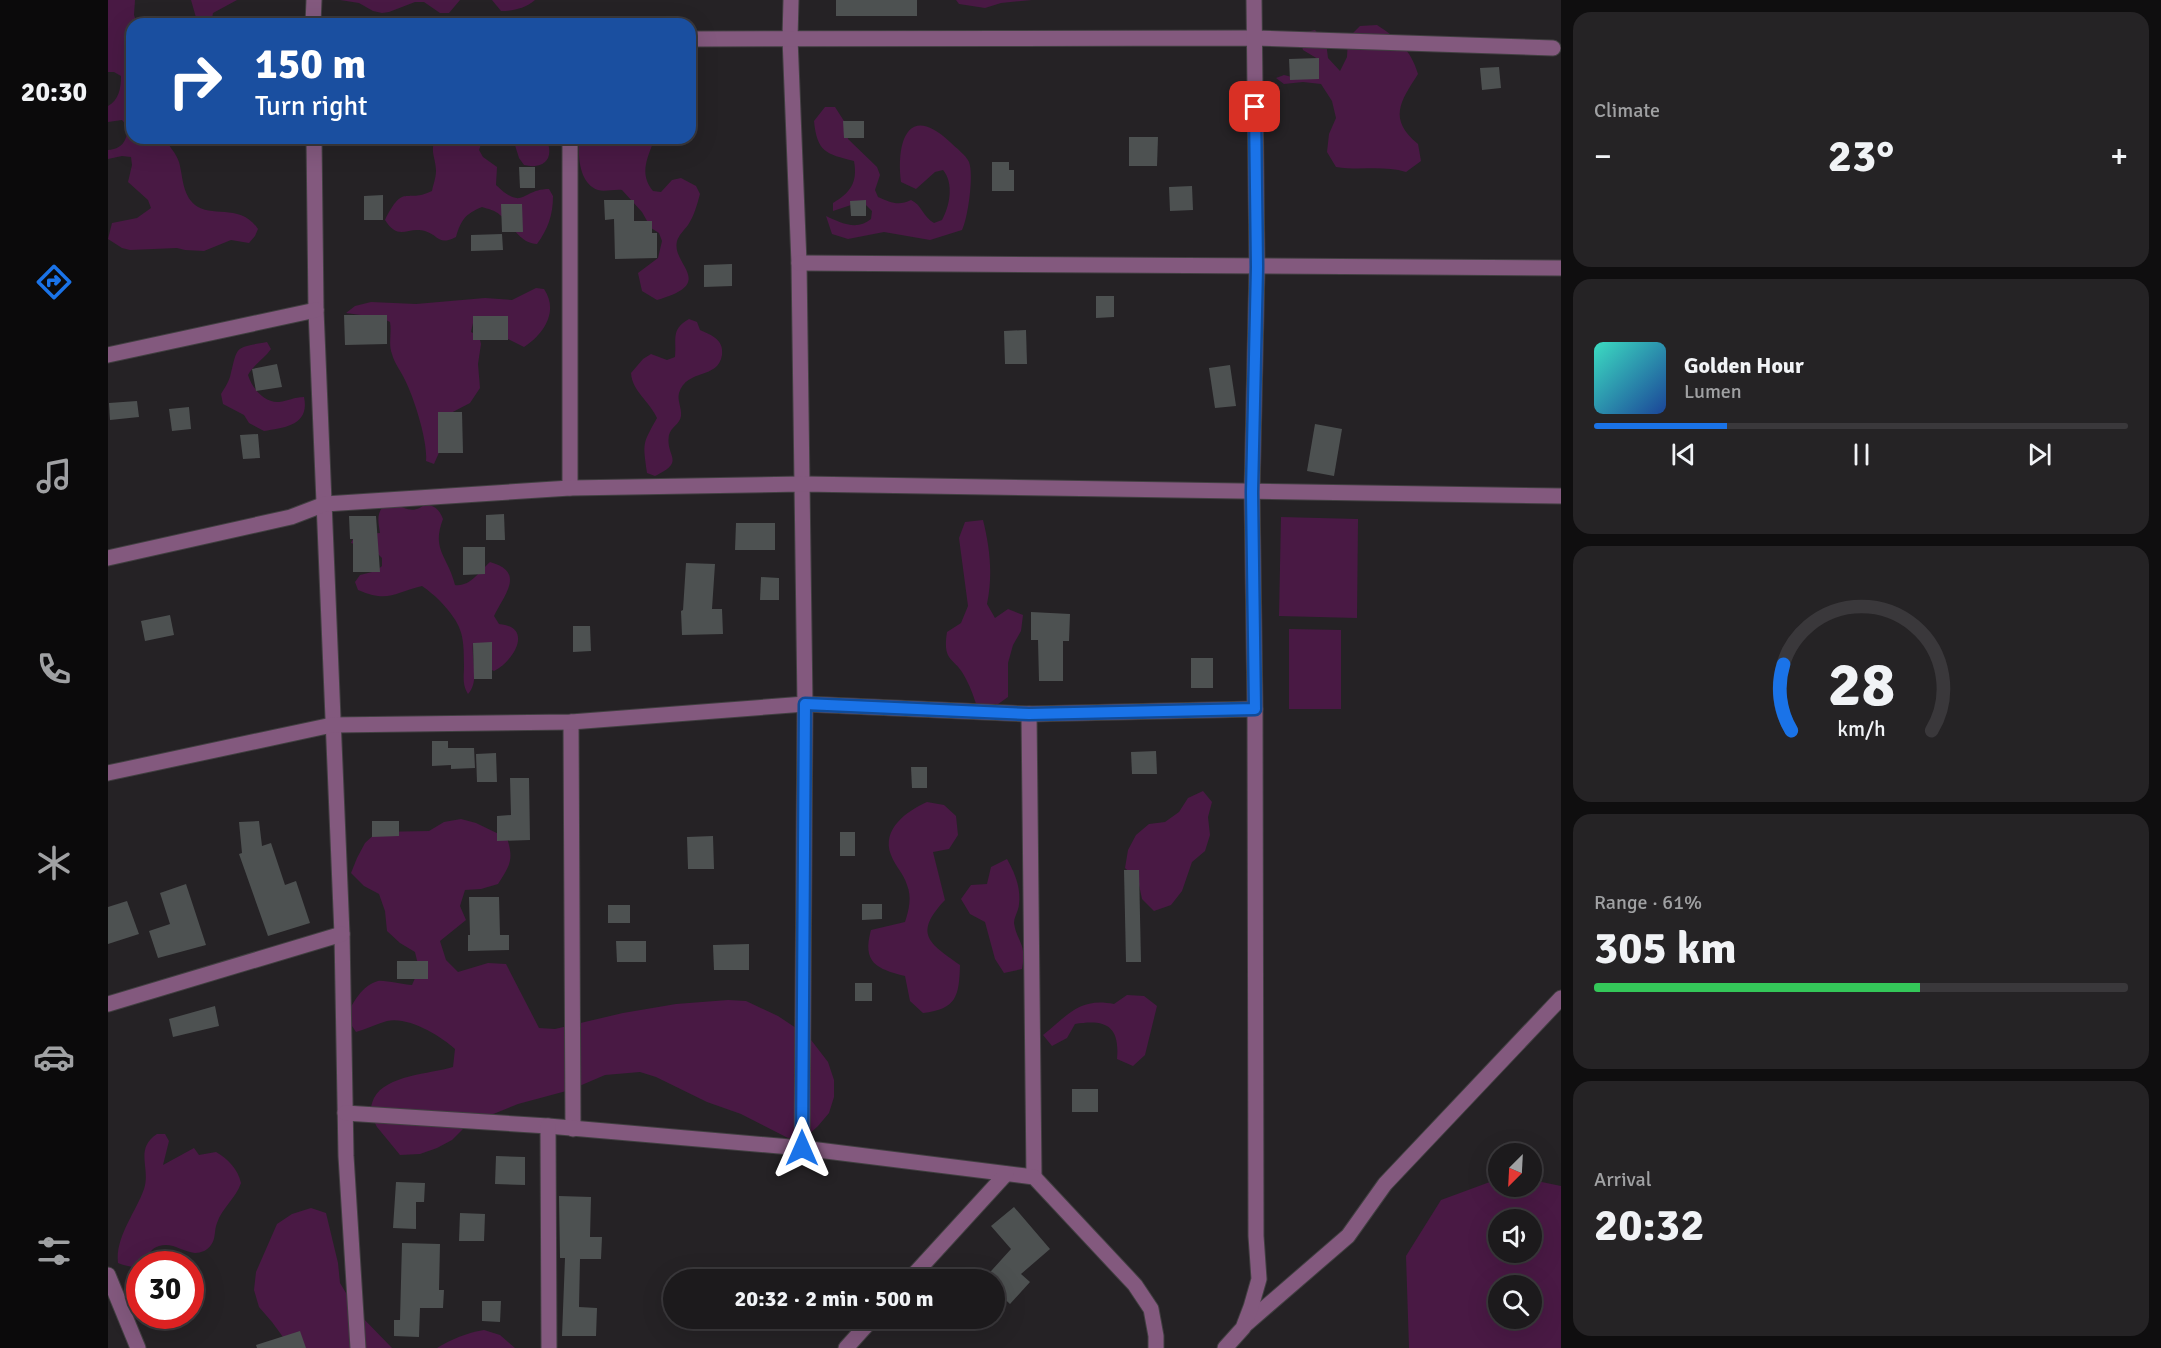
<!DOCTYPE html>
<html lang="en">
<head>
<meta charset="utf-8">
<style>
	:root { --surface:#1c1a1c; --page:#252325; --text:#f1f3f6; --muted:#a0a1a3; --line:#3a383b; --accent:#1a73e8 }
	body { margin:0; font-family:Signika,sans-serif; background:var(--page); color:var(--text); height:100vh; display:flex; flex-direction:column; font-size:22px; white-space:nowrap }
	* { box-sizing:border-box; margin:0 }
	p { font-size:20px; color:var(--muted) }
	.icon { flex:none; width:33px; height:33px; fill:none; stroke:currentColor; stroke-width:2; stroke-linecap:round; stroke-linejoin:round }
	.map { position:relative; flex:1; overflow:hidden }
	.panel { display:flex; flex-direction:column; gap:12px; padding:12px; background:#0f0e0f; width:600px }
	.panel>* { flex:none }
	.top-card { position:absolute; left:18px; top:18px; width:570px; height:126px; border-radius:18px; box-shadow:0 6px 24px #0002,0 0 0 2px var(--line); background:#1a4fa0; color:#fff; overflow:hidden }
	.needle { width:39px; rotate:204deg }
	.fabs { position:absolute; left:1380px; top:1143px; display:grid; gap:12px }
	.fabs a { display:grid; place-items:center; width:54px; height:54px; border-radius:50%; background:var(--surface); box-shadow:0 6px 24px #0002,0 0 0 2px var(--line); font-size:30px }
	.speed { position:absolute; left:18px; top:1251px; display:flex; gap:12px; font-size:30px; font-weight:700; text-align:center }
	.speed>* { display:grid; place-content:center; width:78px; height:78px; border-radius:50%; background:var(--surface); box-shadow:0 6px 24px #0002,0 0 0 2px var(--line); line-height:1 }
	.speed .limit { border:9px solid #d22; background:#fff; color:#111 }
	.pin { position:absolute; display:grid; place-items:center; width:51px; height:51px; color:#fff; margin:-26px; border-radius:12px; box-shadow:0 3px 9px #0006 }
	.me { position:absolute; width:66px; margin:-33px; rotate:0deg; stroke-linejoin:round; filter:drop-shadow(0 0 4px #0008) }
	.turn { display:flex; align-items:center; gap:21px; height:126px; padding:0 30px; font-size:27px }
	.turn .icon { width:78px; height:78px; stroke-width:2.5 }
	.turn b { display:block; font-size:42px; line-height:51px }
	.big { font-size:45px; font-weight:800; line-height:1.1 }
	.panel .tile { flex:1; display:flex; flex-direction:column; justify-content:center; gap:9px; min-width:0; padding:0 21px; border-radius:18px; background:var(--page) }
	.panel .dial { align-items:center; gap:0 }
	.dial svg { height:156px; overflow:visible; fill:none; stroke:var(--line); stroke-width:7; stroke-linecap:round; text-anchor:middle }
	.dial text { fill:var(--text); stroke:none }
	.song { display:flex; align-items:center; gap:18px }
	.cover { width:72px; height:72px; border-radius:9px; background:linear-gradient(135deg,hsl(170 70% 55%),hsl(220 70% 35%)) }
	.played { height:6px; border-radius:3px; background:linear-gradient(90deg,var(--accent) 25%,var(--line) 25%) }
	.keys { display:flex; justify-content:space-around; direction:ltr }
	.heat { display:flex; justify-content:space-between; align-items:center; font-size:33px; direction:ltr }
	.charge { height:9px; border-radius:4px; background:linear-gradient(90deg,#34c759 61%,var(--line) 0) }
	.trip { position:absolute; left:555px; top:1269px; width:342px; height:60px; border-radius:30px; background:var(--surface); box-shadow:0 6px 24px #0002,0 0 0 2px var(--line); font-weight:800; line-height:60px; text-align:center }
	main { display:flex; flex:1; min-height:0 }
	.tab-bar { display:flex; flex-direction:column; width:108px; justify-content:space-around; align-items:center; background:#0b0a0b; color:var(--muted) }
	.tab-bar .icon { width:42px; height:42px }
	.tab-bar .selected { color:var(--accent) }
	.tab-bar b { font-size:27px; color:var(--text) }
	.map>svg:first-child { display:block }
	.green { fill:#491944; fill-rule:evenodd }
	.building { fill:#4d5151 }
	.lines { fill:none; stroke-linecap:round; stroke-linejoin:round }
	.street-casing { stroke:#413f41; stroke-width:17 }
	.street { stroke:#83597e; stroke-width:15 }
	.route-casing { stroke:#114b97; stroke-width:15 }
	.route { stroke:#1a73e8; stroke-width:10 }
</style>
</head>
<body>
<main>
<nav class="tab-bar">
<b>20:30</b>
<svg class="icon selected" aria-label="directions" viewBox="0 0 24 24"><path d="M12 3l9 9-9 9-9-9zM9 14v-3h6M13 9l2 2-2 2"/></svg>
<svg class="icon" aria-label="music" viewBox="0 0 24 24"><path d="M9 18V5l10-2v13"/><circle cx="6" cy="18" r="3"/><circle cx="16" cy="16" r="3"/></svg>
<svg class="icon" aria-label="phone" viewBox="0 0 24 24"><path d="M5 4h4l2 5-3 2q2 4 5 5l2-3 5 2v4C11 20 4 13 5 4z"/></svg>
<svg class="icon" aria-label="climate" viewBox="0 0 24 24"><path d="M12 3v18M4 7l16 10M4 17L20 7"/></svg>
<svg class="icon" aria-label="car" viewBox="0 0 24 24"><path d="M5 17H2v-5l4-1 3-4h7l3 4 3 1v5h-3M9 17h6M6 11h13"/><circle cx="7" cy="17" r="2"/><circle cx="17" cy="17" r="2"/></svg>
<svg class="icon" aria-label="filters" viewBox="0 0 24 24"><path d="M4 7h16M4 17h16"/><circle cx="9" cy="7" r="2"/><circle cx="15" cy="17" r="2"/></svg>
</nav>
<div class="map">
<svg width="1453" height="1348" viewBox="0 0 1453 1348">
	<rect width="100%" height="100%" fill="#252225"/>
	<!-- green -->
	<g class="green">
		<path d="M0 0H27L26 15 29 24H24V138H56C61 146 68 153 71 162 75 176 74 194 87 205 103 218 133 203 150 229L147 236 141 243 123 240 96 251 77 250 69 248 22 250 14 248 0 239 4 223 29 218 43 208 40 200 20 182 24 165 23 157 14 156 0 159V150C14 149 19 141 20 127L14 120 0 122V106C11 100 13 88 13 76L6 72H0Z"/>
		<path d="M83 0H129L105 13 103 24H87L89 21Z"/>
		<path d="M232 0H352L341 13H332L316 2H307L281 12 274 13 265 11 251 3Z"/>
		<path d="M384 0H427C418 8 405 11 393 11Z"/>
		<path d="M848 0H924L893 3 877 8 851 4Z"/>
		<path d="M1269 25C1289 38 1303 50 1310 74 1292 102 1280 119 1310 144L1313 161 1298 172C1275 165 1252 171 1228 167L1219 152 1221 134 1228 118 1224 101 1213 84 1195 82 1176 84 1168 78 1176 75 1192 79 1210 59 1195 50 1190 34 1207 30 1218 42 1220 58 1232 71 1239 57 1240 38 1252 26Z"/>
		<path d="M717 107H727L736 121 740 139 769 167 772 175 767 190 770 197C783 203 791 206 803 200 814 205 815 217 826 223L834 220C842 206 846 183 835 170L827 172 808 189 793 182C788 142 800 102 842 142 848 148 858 155 861 162 866 175 860 218 854 230L822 240 776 232 740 239 724 234 718 216C733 223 749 231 763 219L764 211 757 204 749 203 725 211V203C742 193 750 183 746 161 718 154 709 152 706 121Z"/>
		<path d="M328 138H380L374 141 371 150 375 157 389 167 388 185C416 212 413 189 441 189L445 196C445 215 440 229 429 244 411 243 405 225 392 215 387 210 380 209 374 207 357 214 353 220 348 237 330 246 332 236 317 231 299 226 291 242 277 220 296 182 297 204 324 191 325 185 328 178 328 171 328 158 321 151 328 138Z"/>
		<path d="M389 138H438C447 158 437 170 416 165L411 158 406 142Z"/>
		<path d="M472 138H543L545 143C538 161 532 175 545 191L553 192 564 180 573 178 588 186 592 194C589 205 586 216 580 225 576 230 571 235 569 241 563 265 610 283 549 300L534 291 530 273 550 258 554 241 551 233 543 228 534 212 514 190C506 189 497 192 490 190 471 184 469 154 472 138Z"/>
		<path d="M428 288 436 289C451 311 436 334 416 347L400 339 399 321 373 318 365 323 363 332 371 336 373 344 370 364 372 388 362 403 339 415 333 448 326 464 318 461C320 441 306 398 297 380 293 371 286 363 284 354 280 344 284 333 282 322L274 318 238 313 247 306 263 302 308 304 377 298 404 300Z"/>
		<path d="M581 319 589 322 592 330C604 335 616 340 614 355 610 380 579 368 571 393 569 401 574 408 573 416 572 424 563 427 561 435 557 457 579 461 547 476L539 473C535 442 534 445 549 418 542 402 524 391 523 373L535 359 543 354 559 360 567 357C569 339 562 330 581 319Z"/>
		<path d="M159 342 163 349C156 359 145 365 140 375 144 388 156 403 171 402 180 401 186 397 196 397 202 425 177 428 156 431L141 423 136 415 115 404 113 394C116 389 120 383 122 377 130 346 125 348 159 342Z"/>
		<path d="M278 503C294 504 303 517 317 504 327 506 331 509 335 519 323 550 340 556 347 585 362 587 371 572 382 562 419 572 395 596 386 616L391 624C426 627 406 661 386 671L378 667 365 643C363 660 372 681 360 694 354 684 356 677 356 666 356 633 354 625 332 601 326 595 321 591 314 586 285 593 281 603 250 590L247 582 252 575 268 571 274 566V558L267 551 243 543 247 535 272 533C270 520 268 513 278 503Z"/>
		<path d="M1173 517 1250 519 1249 618 1171 616Z"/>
		<path d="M875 520C882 548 885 575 879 604L887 618 900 609 915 615 913 631 905 645 900 663V697L886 707H869C866 698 863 688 858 679 847 656 834 664 839 632L853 623 860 606 851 538 857 522Z"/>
		<path d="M1181 629 1233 630V709H1181Z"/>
		<path d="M1095 791 1104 802 1100 817 1102 835 1097 851 1084 862 1074 891 1063 905 1046 911 1034 899 1030 880 1017 868 1020 850 1028 835 1041 824 1057 822 1071 812 1080 798Z"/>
		<path d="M819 802 836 805 848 816 850 835 841 849 825 852 837 900C805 934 821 943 852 965 851 996 849 1009 815 1013L802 1001 797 976C768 969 754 962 763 930L797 922C801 910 804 897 799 885 796 874 787 866 783 855 773 829 799 811 819 802Z"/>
		<path d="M353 819 368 823 399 838C406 860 402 865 390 884L373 889 357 890 352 906 358 920 332 941 338 960 350 972 380 963 398 964 431 1028 447 1029 515 1013 568 1004 620 1000 638 1001 670 1016 700 1036 720 1062 726 1080V1097L721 1113 710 1126 698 1137 680 1138 633 1114 599 1102 548 1077 532 1072 497 1075 462 1090 410 1104 373 1119 356 1128 344 1140 329 1148 312 1154 292 1155 269 1127 261 1112C263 1108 264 1102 266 1098 278 1075 322 1074 345 1067L347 1049C333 1036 300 1016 279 1021 269 1024 258 1029 248 1032L238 1017C244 1004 254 985 270 981 277 980 296 985 304 985L311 969 307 952 292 943 279 931 277 911 271 894 256 886 243 873 249 858 257 843 269 832 321 831 336 822Z"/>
		<path d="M899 859C907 873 913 888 911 904 911 910 906 917 906 923 909 943 919 942 914 969L896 973 887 959 877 922 862 914 853 899 863 885 879 884 883 867Z"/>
		<path d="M1019 995 1036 996 1049 1006 1037 1055 1025 1066 1009 1059C1012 1026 998 1019 967 1024L959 1038 944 1046 935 1035C960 1015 972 997 1006 1004Z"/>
		<path d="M49 1134H57L61 1141 55 1165 86 1148 91 1155 108 1152C120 1159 130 1169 133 1183 128 1198 114 1208 109 1223 106 1230 108 1239 103 1245 100 1250 93 1253 87 1253 74 1252 65 1242 51 1246 33 1251 43 1276 10 1263 7 1237 28 1212 36 1189 43 1168 26 1149 49 1134Z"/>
		<path d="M1390 1179V1186H1424V1180L1453 1186V1348H1301L1298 1256 1333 1200ZM1390 1220H1424V1252H1390ZM1390 1286H1424V1318H1390Z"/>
		<path d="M203 1208 218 1213 230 1263 232 1283 250 1313 284 1348H183L164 1322 151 1307 146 1290 148 1272 169 1224 184 1214Z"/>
		<path d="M376 1330 392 1335 407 1348H329C344 1339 358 1333 376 1330Z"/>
	</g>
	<!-- building -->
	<g class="building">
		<rect x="728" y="0" width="81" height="16"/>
		<path d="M1211 58V79L1182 80 1181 59Z"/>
		<path d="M1391 67 1393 88 1374 90 1372 68Z"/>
		<path d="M735 121H756V138H736Z"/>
		<path d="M1021 137H1050L1049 166H1021Z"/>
		<path d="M884 162H901V170H906V191H884Z"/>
		<path d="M411 167H427V188H412Z"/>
		<path d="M1084 186 1085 210 1062 211 1061 187Z"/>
		<path d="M275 195V220H256V196Z"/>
		<path d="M496 200H526V221H544V233H549V258L507 259 506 219 497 220Z"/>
		<path d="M758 200V216H743L742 201Z"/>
		<path d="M393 204H414L415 232H394Z"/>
		<path d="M394 234 395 250 363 251V235Z"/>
		<path d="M624 264V286L596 287V265Z"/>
		<path d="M988 296H1006V317L988 318Z"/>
		<path d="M236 315H279V344L237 345Z"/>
		<rect x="365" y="316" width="35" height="24"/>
		<path d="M918 330 919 364H897L896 331Z"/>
		<path d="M169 364 174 387 148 391 144 369Z"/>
		<path d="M1122 365 1128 406 1107 408 1101 368Z"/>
		<path d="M29 401 31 417 2 420 1 403Z"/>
		<path d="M81 407 83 429 64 431 61 409Z"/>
		<path d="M330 412H354L355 453H330Z"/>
		<path d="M1207 424 1234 429 1226 476 1199 471Z"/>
		<path d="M150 434 152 458 135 459 132 435Z"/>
		<path d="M396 514 397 540H378V515Z"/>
		<path d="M241 516H268L272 572H245V539H242Z"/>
		<path d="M628 523H667V550H627Z"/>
		<path d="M355 547H377V574L355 575Z"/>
		<path d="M578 563 607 564 604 609H614L615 634 574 635 573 611 575 610Z"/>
		<path d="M653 577 671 578V600H652Z"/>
		<path d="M923 612 962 614 961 641H955V681H931L930 640H923Z"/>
		<path d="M62 615 66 635 37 641 33 621Z"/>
		<path d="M465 626H482L483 651 465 652Z"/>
		<path d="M384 642V679H366L365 643Z"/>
		<rect x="1083" y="658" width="22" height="30"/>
		<path d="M324 741H340V748H366L367 768 343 769V765L324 766Z"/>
		<path d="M1048 751 1049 774H1024L1023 752Z"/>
		<path d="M388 753 389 782H369L368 754Z"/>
		<path d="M803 767H819V788H804Z"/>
		<path d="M402 778H421L422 840 389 841V816L403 815Z"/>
		<path d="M151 821 154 846 163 843 177 885 188 881 202 923 160 936 131 854 134 853 131 822Z"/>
		<path d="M264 821H291V836L264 837Z"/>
		<rect x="732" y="832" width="15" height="24"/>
		<path d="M605 836 606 869H580L579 837Z"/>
		<path d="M1016 870H1031L1033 962H1018Z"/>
		<path d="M78 884 98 945 50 958 41 931 62 924 52 893Z"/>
		<path d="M361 897H391L392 935H401V950L360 951V935H362Z"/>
		<path d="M19 901 31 934 0 944V907Z"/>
		<path d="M754 904H774V919L754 920Z"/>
		<rect x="500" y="905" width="22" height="18"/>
		<path d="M508 941H538V962H509Z"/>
		<path d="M641 944V970H606L605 945Z"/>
		<rect x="289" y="961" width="31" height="18"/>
		<rect x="747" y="983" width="17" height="18"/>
		<path d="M107 1006 111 1026 65 1037 61 1019Z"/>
		<rect x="964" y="1089" width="26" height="23"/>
		<path d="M388 1156 417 1157V1185L387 1184Z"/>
		<path d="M288 1182 317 1183 316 1202H308V1229L285 1228Z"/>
		<path d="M451 1196 483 1197 482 1237H494L493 1259H472L471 1307 489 1308 488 1336H454L457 1258H452Z"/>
		<path d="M906 1207 942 1249 913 1274 922 1282 902 1304 886 1289V1280H875L903 1249 883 1226Z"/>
		<path d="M352 1213 377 1214 376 1241H351Z"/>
		<path d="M294 1243 332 1244 331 1290H336L335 1308H312L311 1337 286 1336V1320H292Z"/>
		<path d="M374 1301H393L392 1322 374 1321Z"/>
		<path d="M192 1331 198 1348H149L148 1345Z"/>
	</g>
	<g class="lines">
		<defs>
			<g id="street">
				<path d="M683 0 682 38 691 263 697 704 694 1148"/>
				<path d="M205 24 206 0"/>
				<path d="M582 39 1146 38 1445 48"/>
				<path d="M206 138 208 310 234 934 238 1156 250 1348"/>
				<path d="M691 263 1453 268"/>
				<path d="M0 355 208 310"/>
				<path d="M462 488V138"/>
				<path d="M0 558 183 517 217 504 462 488 694 484 1453 496"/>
				<path d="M921 714 926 1177"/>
				<path d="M463 722 465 1129"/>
				<path d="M0 773 224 725 463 722 697 704 921 714 1147 709"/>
				<path d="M0 1004 234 934"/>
				<path d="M237 1113 440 1126 694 1148 926 1177 1027 1285 1043 1309 1048 1336V1348"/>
				<path d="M440 1126 441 1348"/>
				<path d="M0 1275 30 1348"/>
				<path d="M801 1280 898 1174"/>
				<path d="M1137 1325 1240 1236 1277 1184 1453 998"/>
				<path d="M738 1348 765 1318"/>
				<path d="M1117 1348 1135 1328 1143 1307 1151 1279 1148 1236 1147 709 1144 492 1149 267 1146 0"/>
			</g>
		</defs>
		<!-- street casing -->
		<use href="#street" class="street-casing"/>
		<!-- street -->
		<use href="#street" class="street"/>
	</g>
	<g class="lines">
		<defs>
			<path id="route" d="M694 1148 697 704 921 714 1147 709 1144 492 1149 267 1147 107"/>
		</defs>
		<!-- route casing -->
		<use href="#route" class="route-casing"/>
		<!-- route -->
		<use href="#route" class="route"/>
	</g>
</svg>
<div class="fabs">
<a><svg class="needle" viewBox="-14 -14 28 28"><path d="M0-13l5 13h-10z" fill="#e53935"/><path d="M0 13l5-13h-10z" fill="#a0a1a3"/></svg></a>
<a><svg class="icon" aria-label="sound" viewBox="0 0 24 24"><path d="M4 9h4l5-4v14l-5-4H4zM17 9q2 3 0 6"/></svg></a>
<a><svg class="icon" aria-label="search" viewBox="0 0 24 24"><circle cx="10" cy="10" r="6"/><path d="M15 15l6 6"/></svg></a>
</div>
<div class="speed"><div class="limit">30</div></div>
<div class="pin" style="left:1147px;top:107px;background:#d93025"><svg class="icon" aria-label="arrive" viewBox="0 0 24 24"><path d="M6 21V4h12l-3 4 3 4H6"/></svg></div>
<svg class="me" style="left:694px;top:1148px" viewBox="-20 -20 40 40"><path d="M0-17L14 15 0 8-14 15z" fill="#1a73e8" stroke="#fff" stroke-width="4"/></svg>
<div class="trip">20:32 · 2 min · 500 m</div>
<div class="top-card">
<div class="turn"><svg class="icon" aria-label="right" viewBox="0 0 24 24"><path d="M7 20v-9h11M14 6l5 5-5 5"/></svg><div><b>150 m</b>Turn right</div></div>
</div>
</div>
<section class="panel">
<div class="tile"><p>Climate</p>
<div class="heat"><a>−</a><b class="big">23°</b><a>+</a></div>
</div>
<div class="tile">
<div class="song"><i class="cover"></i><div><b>Golden Hour</b><p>Lumen</p></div></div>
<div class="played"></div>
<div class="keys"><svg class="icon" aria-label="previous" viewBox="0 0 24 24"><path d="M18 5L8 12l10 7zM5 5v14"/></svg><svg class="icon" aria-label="pause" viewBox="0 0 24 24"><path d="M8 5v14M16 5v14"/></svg><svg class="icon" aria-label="next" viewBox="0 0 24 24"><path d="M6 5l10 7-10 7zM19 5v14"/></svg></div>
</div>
<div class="tile dial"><svg viewBox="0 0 100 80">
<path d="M14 69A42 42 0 1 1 86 69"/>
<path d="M14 69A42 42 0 0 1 10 35" stroke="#1a73e8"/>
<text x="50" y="56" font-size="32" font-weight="700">28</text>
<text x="50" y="72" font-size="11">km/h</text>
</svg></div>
<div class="tile"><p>Range · 61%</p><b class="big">305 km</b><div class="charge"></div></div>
<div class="tile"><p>Arrival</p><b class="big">20:32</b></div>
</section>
</main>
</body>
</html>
